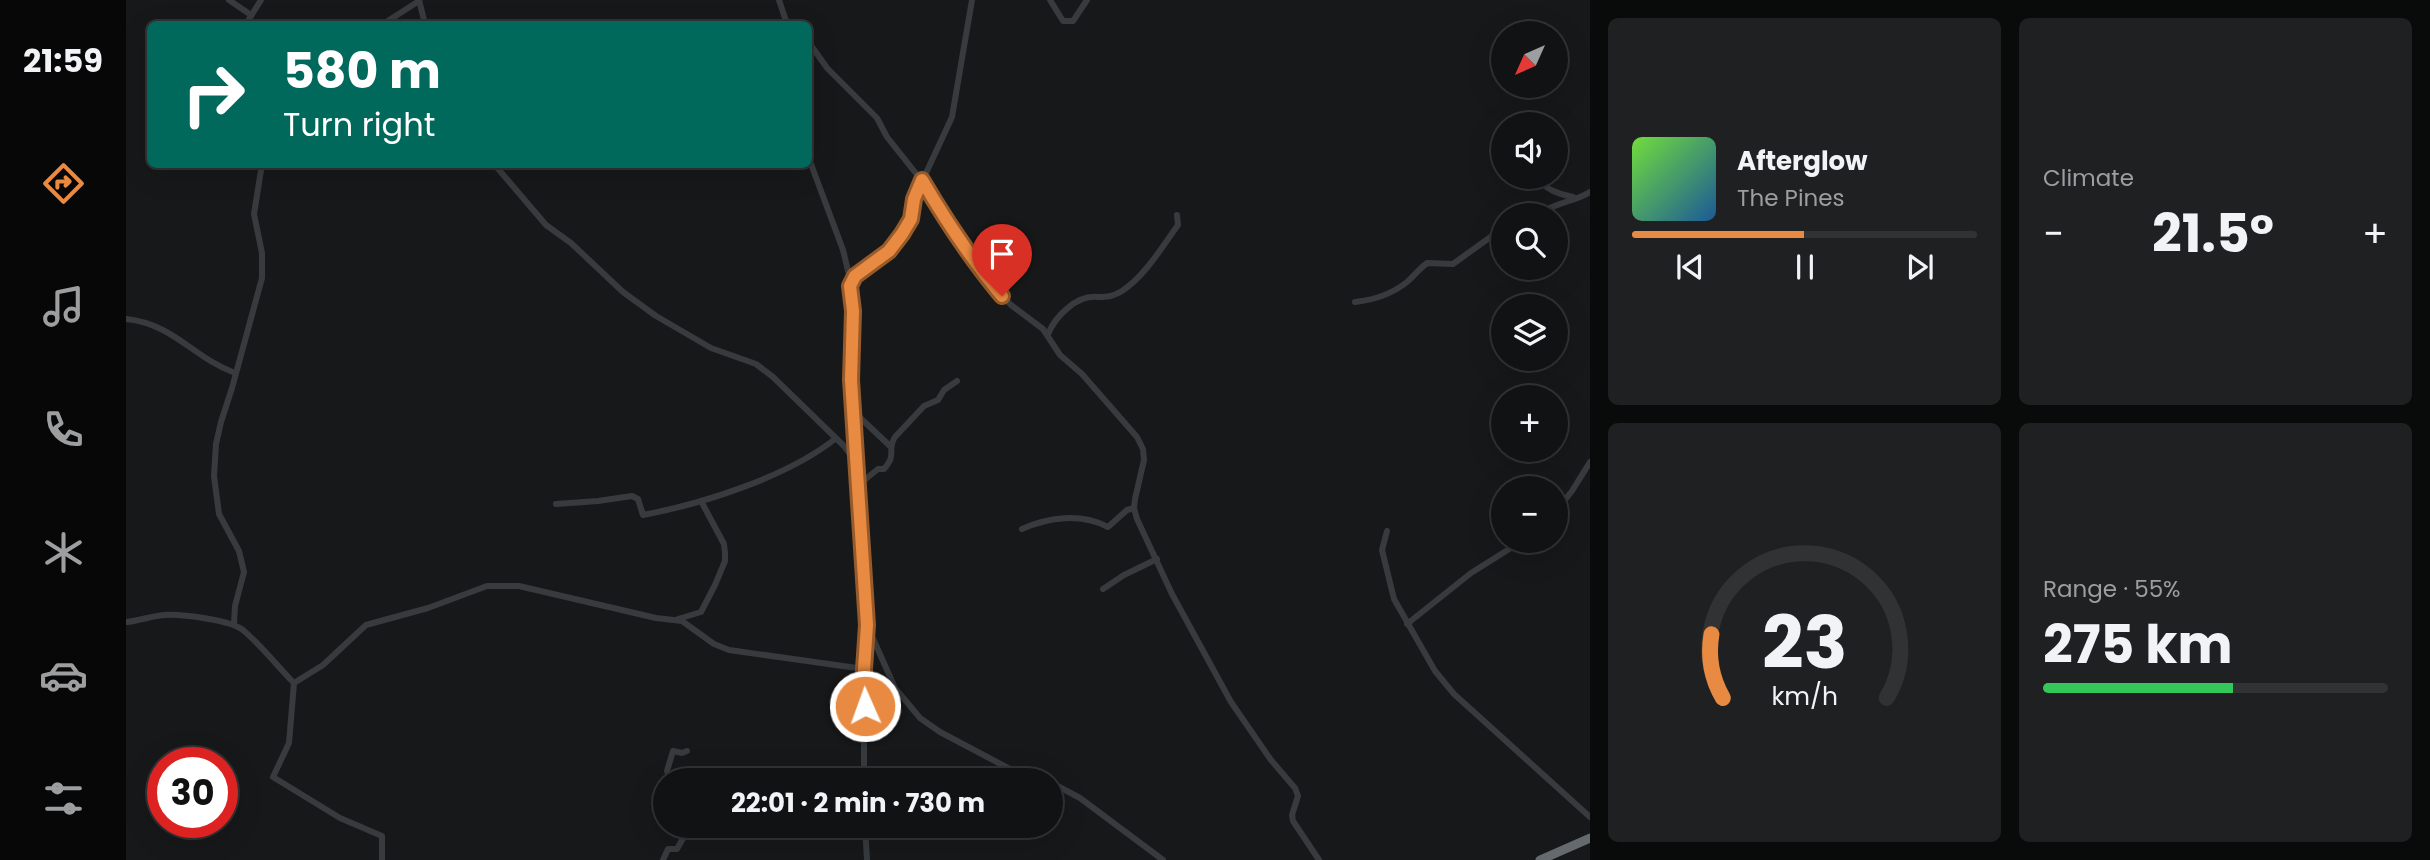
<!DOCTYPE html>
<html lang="en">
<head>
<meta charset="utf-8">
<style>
	:root { --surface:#111213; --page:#1e2021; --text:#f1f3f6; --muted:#9c9ea0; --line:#303233; --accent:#e88a41 }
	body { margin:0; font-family:Poppins,sans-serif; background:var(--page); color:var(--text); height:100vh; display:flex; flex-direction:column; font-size:26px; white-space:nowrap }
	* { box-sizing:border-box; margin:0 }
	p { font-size:23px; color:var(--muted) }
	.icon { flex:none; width:38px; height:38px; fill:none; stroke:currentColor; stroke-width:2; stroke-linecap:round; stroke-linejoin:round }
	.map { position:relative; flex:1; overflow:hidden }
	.details { display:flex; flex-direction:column; gap:18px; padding:18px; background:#090a0a; width:840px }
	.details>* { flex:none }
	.top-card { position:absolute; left:21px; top:21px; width:665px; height:147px; border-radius:10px; box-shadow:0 7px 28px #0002,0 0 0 2px var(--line); background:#00695c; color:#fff; overflow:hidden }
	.needle { width:46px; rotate:225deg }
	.controls { position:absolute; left:1365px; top:21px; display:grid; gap:14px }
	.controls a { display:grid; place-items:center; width:77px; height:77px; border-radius:50%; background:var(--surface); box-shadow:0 7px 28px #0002,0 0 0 2px var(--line); font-size:35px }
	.speed { position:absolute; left:21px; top:747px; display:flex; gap:14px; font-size:35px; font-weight:700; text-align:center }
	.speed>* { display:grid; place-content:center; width:91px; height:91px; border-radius:50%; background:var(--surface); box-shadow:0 7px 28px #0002,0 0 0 2px var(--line); line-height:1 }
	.speed .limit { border:10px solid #d22; background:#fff; color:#111 }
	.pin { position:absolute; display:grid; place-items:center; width:60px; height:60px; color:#fff; margin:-72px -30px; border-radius:50% 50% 50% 0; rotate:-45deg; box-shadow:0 0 7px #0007 }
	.pin .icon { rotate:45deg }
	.me { position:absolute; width:77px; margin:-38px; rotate:358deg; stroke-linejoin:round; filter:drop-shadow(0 0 5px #0008) }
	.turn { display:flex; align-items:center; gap:24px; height:147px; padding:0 21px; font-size:32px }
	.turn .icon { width:91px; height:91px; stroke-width:2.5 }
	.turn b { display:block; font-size:49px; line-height:60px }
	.big { font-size:52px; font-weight:700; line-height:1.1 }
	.details .card { flex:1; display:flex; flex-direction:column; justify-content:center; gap:10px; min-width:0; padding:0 24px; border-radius:10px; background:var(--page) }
	.details .dial { align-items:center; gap:0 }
	.dial svg { height:182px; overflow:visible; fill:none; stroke:var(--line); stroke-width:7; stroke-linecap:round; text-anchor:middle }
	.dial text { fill:var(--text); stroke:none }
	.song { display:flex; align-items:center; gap:21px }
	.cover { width:84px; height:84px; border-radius:10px; background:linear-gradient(135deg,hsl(100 70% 55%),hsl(210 70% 35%)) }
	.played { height:7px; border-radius:4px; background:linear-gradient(90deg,var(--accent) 50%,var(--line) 50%) }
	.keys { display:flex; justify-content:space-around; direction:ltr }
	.heat { display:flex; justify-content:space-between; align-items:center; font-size:38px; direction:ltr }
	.charge { height:10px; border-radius:5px; background:linear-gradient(90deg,#34c759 55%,var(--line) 0) }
	.details .tiles { flex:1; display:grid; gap:18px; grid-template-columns:repeat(2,1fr) }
	.trip { position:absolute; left:527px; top:768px; width:410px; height:70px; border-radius:35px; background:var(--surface); box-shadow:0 7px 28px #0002,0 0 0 2px var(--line); font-weight:700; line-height:70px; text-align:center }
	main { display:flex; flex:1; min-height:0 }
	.tabs { display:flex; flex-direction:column; width:126px; justify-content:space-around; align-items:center; background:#070708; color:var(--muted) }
	.tabs .icon { width:49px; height:49px }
	.tabs .active { color:var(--accent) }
	.tabs b { font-size:32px; color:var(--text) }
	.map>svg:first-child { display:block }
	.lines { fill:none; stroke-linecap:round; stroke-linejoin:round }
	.minor { stroke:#383b3e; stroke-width:6 }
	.highway { stroke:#656a6f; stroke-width:9 }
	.route-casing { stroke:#975a2a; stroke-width:18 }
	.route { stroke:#e88a41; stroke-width:12 }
</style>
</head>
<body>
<main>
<nav class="tabs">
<b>21:59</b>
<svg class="icon active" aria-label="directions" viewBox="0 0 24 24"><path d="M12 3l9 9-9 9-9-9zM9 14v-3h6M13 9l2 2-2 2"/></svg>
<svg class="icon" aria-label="music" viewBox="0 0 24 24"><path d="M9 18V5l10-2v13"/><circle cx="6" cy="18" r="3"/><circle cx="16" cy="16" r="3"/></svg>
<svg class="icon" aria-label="phone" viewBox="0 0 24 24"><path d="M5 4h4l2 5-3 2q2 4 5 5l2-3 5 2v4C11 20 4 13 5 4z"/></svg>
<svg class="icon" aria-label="climate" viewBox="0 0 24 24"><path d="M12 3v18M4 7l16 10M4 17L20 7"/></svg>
<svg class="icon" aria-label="car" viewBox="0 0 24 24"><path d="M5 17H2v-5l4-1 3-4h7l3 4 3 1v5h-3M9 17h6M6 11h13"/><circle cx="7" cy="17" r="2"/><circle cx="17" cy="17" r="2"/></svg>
<svg class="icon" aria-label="filters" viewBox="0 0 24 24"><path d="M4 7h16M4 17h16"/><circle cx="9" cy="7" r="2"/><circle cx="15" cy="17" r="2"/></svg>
</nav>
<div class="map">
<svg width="1464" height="860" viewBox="0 0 1464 860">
	<rect width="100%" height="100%" fill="#171819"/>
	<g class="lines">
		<!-- minor -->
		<g class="minor">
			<path d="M103 0 125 15"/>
			<path d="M293 0 299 24"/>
			<path d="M653 0 661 24"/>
			<path d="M924 0 937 21H947L961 0"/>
			<path d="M120 24 135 0"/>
			<path d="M257 24 293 1"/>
			<path d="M682 41 701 68 751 118 761 137 796 181 814 212 862 281 885 305 917 329 934 355 956 374 1011 437 1017 449 1018 460 1009 499 1008 508 1011 519 1046 594 1105 702 1145 760 1169 788 1172 796 1166 815 1167 821 1193 860"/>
			<path d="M682 156 717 250 724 279 727 311 725 380 741 625 738 669V780"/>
			<path d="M368 164 420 225 445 243 497 292 530 316 585 348 630 364 647 377 718 446 729 461"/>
			<path d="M1411 177C1419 190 1433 194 1447 197"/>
			<path d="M1412 215C1431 201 1446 203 1464 192"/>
			<path d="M725 285 729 276 738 268 763 251 784 219 788 199 826 117 846 0"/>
			<path d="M1229 302C1248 300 1266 294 1281 282 1288 276 1293 269 1301 263L1327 264 1377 228"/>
			<path d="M0 319C48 324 66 357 109 373"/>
			<path d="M922 334C929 317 950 295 971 297 981 297 986 297 996 291 1019 276 1036 247 1052 225L1051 215"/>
			<path d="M727 411 765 447"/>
			<path d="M731 486 752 469H758C772 453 760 451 769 437L798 406 812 400 818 390 831 381"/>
			<path d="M430 504 472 501 506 496 512 499 517 515C576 504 661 477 709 439"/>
			<path d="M1430 511 1446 491 1464 462"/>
			<path d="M896 529C923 517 955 513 982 527L1001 510 1008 508"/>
			<path d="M1261 531 1256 550 1268 599 1309 671 1328 694 1464 817"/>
			<path d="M977 589 998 575 1031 559"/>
			<path d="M552 619 575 612 589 585 599 561V553L598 544 575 501"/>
			<path d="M0 622C13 621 25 616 38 615 55 614 107 620 118 631 136 646 151 666 168 683L163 743 147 777 214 818 256 836V860"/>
			<path d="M108 624 109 606 118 572 113 551 93 514 88 476 90 444 95 422 106 388 136 278V253L128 214 136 164"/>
			<path d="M1281 624 1345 573 1396 541"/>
			<path d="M741 625 769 688 794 718 814 732 884 769 921 780"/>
			<path d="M168 683 197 665 240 625 302 608 361 586H393L530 618 556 621 588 644 603 650 738 669"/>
			<path d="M546 780 541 771 547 751 556 753 561 751"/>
			<path d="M924 782 954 798 1037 860"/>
			<path d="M604 826 615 832"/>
			<path d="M739 826 741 860"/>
			<path d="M537 860 542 849H551L564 826"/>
		</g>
		<!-- highway -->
		<path class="highway" d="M1414 860 1464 838"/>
	</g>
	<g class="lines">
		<defs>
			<path id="route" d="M739 706 738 669 741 625 725 380 727 311 724 286 729 276 763 251 776 234 785 219 788 199 796 180C820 221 846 260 876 296"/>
		</defs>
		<!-- route casing -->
		<use href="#route" class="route-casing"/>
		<!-- route -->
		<use href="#route" class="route"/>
	</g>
</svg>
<div class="controls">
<a><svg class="needle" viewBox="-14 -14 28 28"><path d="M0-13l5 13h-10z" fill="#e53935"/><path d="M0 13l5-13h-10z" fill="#9c9ea0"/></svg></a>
<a><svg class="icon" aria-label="sound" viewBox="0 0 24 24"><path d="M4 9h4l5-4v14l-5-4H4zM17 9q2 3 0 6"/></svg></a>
<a><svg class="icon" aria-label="search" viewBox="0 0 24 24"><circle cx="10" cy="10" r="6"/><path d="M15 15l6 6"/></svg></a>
<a><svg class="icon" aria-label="layers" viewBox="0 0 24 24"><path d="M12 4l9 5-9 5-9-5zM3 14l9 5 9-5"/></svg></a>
<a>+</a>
<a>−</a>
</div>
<div class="speed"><div class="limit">30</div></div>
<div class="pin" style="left:876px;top:296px;background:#d93025"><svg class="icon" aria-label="arrive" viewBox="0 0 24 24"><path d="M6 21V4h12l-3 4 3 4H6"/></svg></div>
<svg class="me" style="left:739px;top:706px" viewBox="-20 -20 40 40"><circle r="17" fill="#e88a41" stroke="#fff" stroke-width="3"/><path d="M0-11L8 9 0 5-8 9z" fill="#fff"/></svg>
<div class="trip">22:01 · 2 min · 730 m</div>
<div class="top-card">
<div class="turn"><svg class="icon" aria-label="right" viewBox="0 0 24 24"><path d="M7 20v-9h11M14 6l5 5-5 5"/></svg><div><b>580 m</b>Turn right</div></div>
</div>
</div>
<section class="details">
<div class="tiles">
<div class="card">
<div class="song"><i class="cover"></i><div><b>Afterglow</b><p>The Pines</p></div></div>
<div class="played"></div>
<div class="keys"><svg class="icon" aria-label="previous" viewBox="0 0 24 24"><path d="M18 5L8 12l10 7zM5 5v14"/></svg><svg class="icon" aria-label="pause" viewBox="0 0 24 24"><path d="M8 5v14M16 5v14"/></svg><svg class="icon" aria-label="next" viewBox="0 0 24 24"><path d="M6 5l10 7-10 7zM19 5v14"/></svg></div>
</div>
<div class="card"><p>Climate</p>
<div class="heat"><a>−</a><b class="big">21.5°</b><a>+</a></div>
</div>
<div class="card dial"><svg viewBox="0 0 100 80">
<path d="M14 69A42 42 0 1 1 86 69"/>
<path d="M14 69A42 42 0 0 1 9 41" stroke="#e88a41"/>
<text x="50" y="56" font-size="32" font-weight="700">23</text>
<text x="50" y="72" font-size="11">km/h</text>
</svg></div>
<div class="card"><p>Range · 55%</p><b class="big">275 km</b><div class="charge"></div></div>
</div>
</section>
</main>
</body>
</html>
